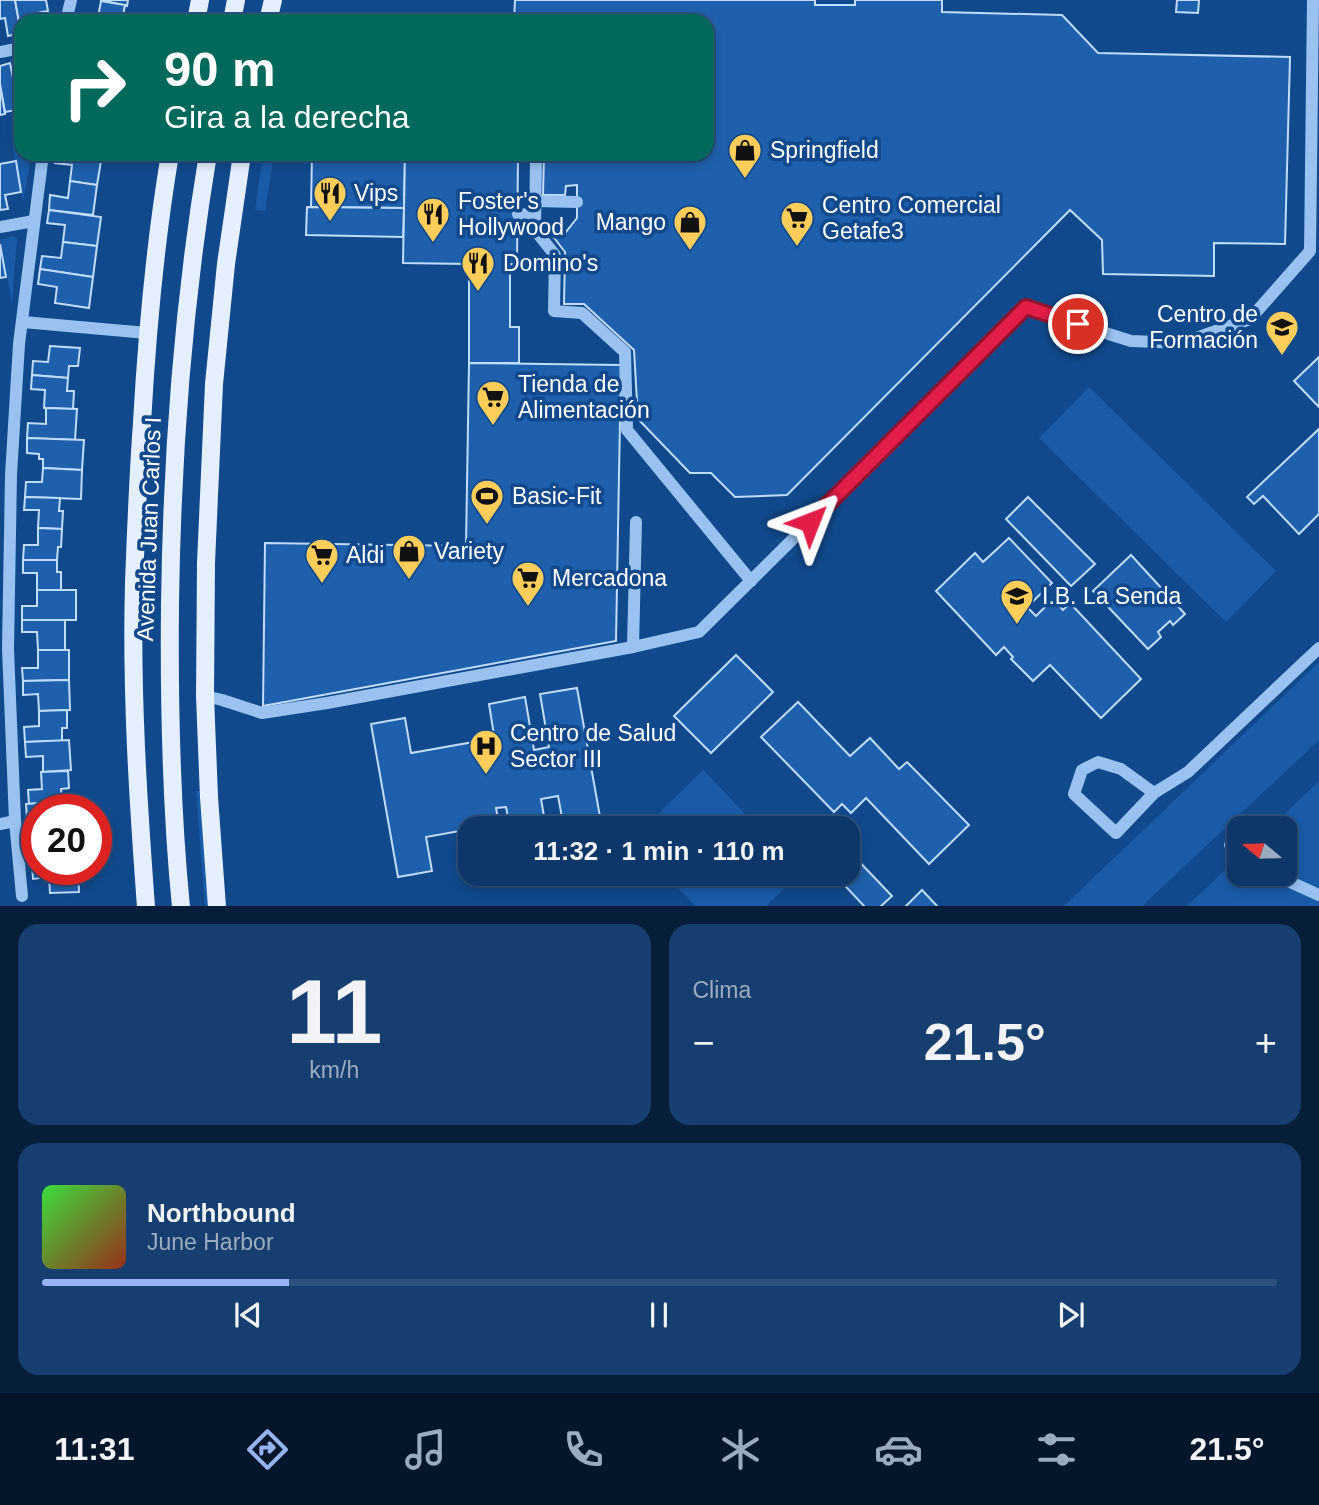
<!DOCTYPE html>
<html lang="es">
<head>
<meta charset="utf-8">
<style>
	:root { --surface:#0d3769; --page:#163f6f; --text:#f1f3f6; --muted:#9aacc0; --line:#2d517d; --accent:#95b2f1 }
	body { margin:0; font-family:Arial,sans-serif; background:var(--page); color:var(--text); height:100vh; display:flex; flex-direction:column; font-size:26px; white-space:nowrap }
	* { box-sizing:border-box; margin:0 }
	p { font-size:23px; color:var(--muted) }
	.icon { flex:none; width:38px; height:38px; fill:none; stroke:currentColor; stroke-width:2; stroke-linecap:round; stroke-linejoin:round }
	.map { position:relative; height:906px; overflow:hidden }
	.details { display:flex; flex-direction:column; gap:18px; padding:18px; background:#071e3a; flex:1 }
	.details>* { flex:none }
	.guide { position:absolute; left:14px; top:14px; width:700px; height:147px; border-radius:21px; box-shadow:0 4px 10px #0003,0 0 0 2px var(--line); background:#00695c; color:#fff; overflow:hidden }
	.needle { width:46px; rotate:289deg }
	.fabs { position:absolute; left:1227px; top:816px; display:grid; gap:14px }
	.fabs a { display:grid; place-items:center; width:70px; height:70px; border-radius:14px; background:var(--surface); box-shadow:0 4px 10px #0003,0 0 0 2px var(--line); font-size:35px }
	.speed { position:absolute; left:21px; top:794px; display:flex; gap:14px; font-size:35px; font-weight:700; text-align:center }
	.speed>* { display:grid; place-content:center; width:91px; height:91px; border-radius:50%; background:var(--surface); box-shadow:0 4px 10px #0003,0 0 0 2px var(--line); line-height:1 }
	.speed .limit { border:10px solid #d22; background:#fff; color:#111 }
	.pin { position:absolute; display:grid; place-items:center; width:60px; height:60px; color:#fff; margin:-30px; border:4px solid #fff; border-radius:50%; box-shadow:0 2px 7px #0007 }
	.me { position:absolute; width:77px; margin:-38px; rotate:45deg; stroke-linejoin:round; filter:drop-shadow(0 0 5px #0008) }
	.turn { display:flex; align-items:center; gap:24px; height:147px; padding:0 35px; font-size:32px }
	.turn .icon { width:91px; height:91px; stroke-width:2.5 }
	.turn b { display:block; font-size:49px; line-height:60px }
	.big { font-size:52px; font-weight:700; line-height:1.1 }
	.details .card { flex:1; display:flex; flex-direction:column; justify-content:center; gap:10px; min-width:0; padding:0 24px; border-radius:21px; background:var(--page) }
	.details .dial { align-items:center; gap:0 }
	.dial b { font-size:91px; line-height:1 }
	.song { display:flex; align-items:center; gap:21px }
	.cover { width:84px; height:84px; border-radius:10px; background:linear-gradient(135deg,hsl(120 70% 55%),hsl(10 70% 35%)) }
	.played { height:7px; border-radius:4px; background:linear-gradient(90deg,var(--accent) 20%,var(--line) 20%) }
	.keys { display:flex; justify-content:space-around; direction:ltr }
	.heat { display:flex; justify-content:space-between; align-items:center; font-size:38px; direction:ltr }
	.details .tiles { flex:1; display:grid; gap:18px; grid-template-columns:1fr 1fr }
	.card:last-child { grid-column:span 2 }
	.trip { position:absolute; left:458px; top:816px; width:402px; height:70px; border-radius:21px; background:var(--surface); box-shadow:0 4px 10px #0003,0 0 0 2px var(--line); font-weight:700; line-height:70px; text-align:center }
	.tab-bar { display:flex; height:112px; justify-content:space-around; align-items:center; background:#05162a; color:var(--muted) }
	.tab-bar .icon { width:49px; height:49px }
	.tab-bar .active { color:var(--accent) }
	.tab-bar b { font-size:32px; color:var(--text) }
	.map>svg:first-child { display:block }
	.green { fill:#195ba7 }
	.building { fill:#1f60ac; stroke:#c0dcfd; stroke-width:2 }
	.lines { fill:none; stroke-linecap:round; stroke-linejoin:round }
	.minor { stroke:#99c2f1; stroke-width:12 }
	.major { stroke:#e4efff; stroke-width:18 }
	.route-casing { stroke:#92132f; stroke-width:18 }
	.route { stroke:#e11d48; stroke-width:12 }
	.labels { text-anchor:middle; dominant-baseline:central; stroke-width:7; stroke-linejoin:round; paint-order:stroke }
	.poi-label { font-size:23px; fill:#fff; stroke:#11498c; text-anchor:start }
	.street-label { font-size:23px; fill:#fff; stroke:#11498c }
</style>
</head>
<body>
<div class="map">
<svg width="1319" height="907" viewBox="0 0 1319 907">
	<rect width="100%" height="100%" fill="#11498c"/>
	<!-- green -->
	<g class="green">
		<path d="M21 144V154H32L23 201 12 145Z"/>
		<path d="M263 154H274L265 211 255 210Z"/>
		<path d="M13 236 17 239 12 303 0 240Z"/>
		<path d="M1089 387 1276 571 1226 622 1039 438Z"/>
		<path d="M1319 662V740L1142 906H1064Z"/>
		<path d="M703 770 759 828H644Z"/>
		<path d="M1319 781V906L1190 907 1188 905 1239 857V873H1284V828H1270Z"/>
		<path d="M196 791H201L209 906H205Z"/>
		<path d="M664 873H800L766 906 696 907Z"/>
	</g>
	<!-- building -->
	<g class="building">
		<path d="M0 0H15L21 33 8 36 5 18 0 19Z"/>
		<path d="M15 0H46L48 11 31 14 33 21H21V33Z"/>
		<path d="M101 0H128L127 6Z"/>
		<path d="M515 0H815V5H855V0H942V12L1062 15 1098 53 1290 57 1285 244 1214 243V276L1103 274 1102 240 1070 210 787 495 735 497 711 473H690L638 419 634 350 584 304H564L565 252 548 230 559 228 565 233 577 218V185L566 186 565 195H543L544 154H707V21H514Z"/>
		<path d="M1177 0H1199L1198 13 1176 12Z"/>
		<path d="M101 1 125 5 122 21H79L80 14 98 17Z"/>
		<path d="M10 63 13 78 21 76V109L5 112 0 85V66Z"/>
		<path d="M0 85 5 114 0 115Z"/>
		<path d="M56 154 102 155 97 185 70 181 72 165 55 163Z"/>
		<path d="M286 154H405V156L312 154V160L285 158Z"/>
		<path d="M312 154 405 156 404 208 311 207Z"/>
		<path d="M405 154H518L517 265 510 264V327H519V363H469V264L403 263Z"/>
		<path d="M16 161 21 192 5 195 8 209 0 210V164Z"/>
		<path d="M70 181 97 185 93 215 49 210 50 195 68 198Z"/>
		<path d="M307 207 404 208 403 237 306 235Z"/>
		<path d="M49 210 101 217 97 246 63 242 65 225 47 223Z"/>
		<path d="M63 242 97 246 93 277 40 269 42 256 61 258Z"/>
		<path d="M0 244 6 277 0 278Z"/>
		<path d="M40 269 93 277 89 308 55 303 57 287 38 284Z"/>
		<path d="M50 346 80 348 78 366H69L68 378 32 375 33 361 48 362Z"/>
		<path d="M1319 357V407L1294 381Z"/>
		<path d="M469 363 621 365 616 641 263 706 265 543 466 546Z"/>
		<path d="M32 375 68 378 67 391H74L73 409 44 408 45 390 31 389Z"/>
		<path d="M46 408 77 409 75 440 27 438 28 423 46 424Z"/>
		<path d="M1319 429V514L1299 534 1263 496 1254 504 1247 497Z"/>
		<path d="M27 438 84 440 82 470 43 468V459H39V454L27 453Z"/>
		<path d="M43 468 82 470 81 499 25 497 26 482H42Z"/>
		<path d="M25 497 60 498 59 511H63L62 529 38 528 39 510H24Z"/>
		<path d="M1028 497 1095 564 1071 586 1006 519Z"/>
		<path d="M38 528 62 529 61 547H58L57 560H23L24 545H38Z"/>
		<path d="M1009 538 1052 583 1027 607 1036 616 1053 599 1063 610 1070 603 1141 679 1101 718 1050 665 1033 681 1011 659 1013 657 1004 647 996 655 936 591 975 553 983 562Z"/>
		<path d="M1131 555 1185 614 1173 625 1170 621 1158 632 1161 637 1148 649 1093 591Z"/>
		<path d="M23 560H57V572H61V590H37V573H23Z"/>
		<path d="M37 590H76V620H22V606H37Z"/>
		<path d="M22 620H65V650H38L37 632H22Z"/>
		<path d="M38 650H69V680L23 681 22 668H38Z"/>
		<path d="M736 655 773 692 711 753 674 716Z"/>
		<path d="M69 680 70 710 39 711 38 694 23 695V681Z"/>
		<path d="M577 688 602 828H564L558 796 541 799 546 828H510L506 807 496 808 499 824 471 828V829L426 837 432 871 398 877 371 724 405 718 411 753 485 740 488 756 497 754 489 704 525 697 534 750 549 747 540 694Z"/>
		<path d="M798 702 850 756 870 738 899 769 907 762 969 825 929 864 866 798 851 813 842 804 834 812 761 737Z"/>
		<path d="M67 710V728H62V741L25 742 24 727 39 726V711Z"/>
		<path d="M69 740 71 770 43 772V756L26 757 25 742Z"/>
		<path d="M68 771 69 788 61 789 62 802 29 804 28 790 42 789 41 772Z"/>
		<path d="M71 801 72 810H37V817L27 818 26 804Z"/>
		<path d="M31 850H37V864H32Z"/>
		<path d="M849 851 892 896 880 907H865L833 873H849Z"/>
		<path d="M32 864H37V870H78L79 892 50 893 49 877 33 879Z"/>
		<path d="M922 890 938 907H905Z"/>
	</g>
	<g class="lines">
		<!-- minor -->
		<g class="minor">
			<path d="M66 21 71 0"/>
			<path d="M0 52 21 48"/>
			<path d="M536 159 535 230 555 255 554 311 582 313 625 352 627 430 751 581"/>
			<path d="M535 201 577 202"/>
			<path d="M518 214 535 215"/>
			<path d="M0 227 34 221"/>
			<path d="M23 322 147 333"/>
			<path d="M633 647 636 522"/>
			<path d="M205 696 222 700 262 713 327 703 633 647 699 632 1026 308 1131 341 1182 343 1250 319 1310 251 1313 0"/>
			<path d="M1154 793 1121 769 1098 762 1082 770 1074 794 1116 833 1154 793 1188 772 1319 648"/>
			<path d="M0 824 15 821"/>
			<path d="M1230 845 1239 854"/>
			<path d="M1259 873 1265 879 1288 881 1319 895"/>
			<path d="M22 896 15 821 8 649 11 475 19 344 43 154"/>
		</g>
		<!-- major -->
		<g class="major">
			<path d="M196 21 200 0"/>
			<path d="M232 21 236 0"/>
			<path d="M268 21 273 0"/>
			<path d="M146 907C138 799 131 690 134 583 136 530 138 476 142 423 147 333 155 243 170 154"/>
			<path d="M181 907C171 806 169 705 170 604 172 452 183 304 208 154"/>
			<path d="M217 907 209 797 205 696 206 563 214 384 226 264 242 154"/>
		</g>
	</g>
	<g class="lines">
		<defs>
			<path id="route" d="M810 522 1026 307 1078 324"/>
		</defs>
		<!-- route casing -->
		<use href="#route" class="route-casing"/>
		<!-- route -->
		<use href="#route" class="route"/>
	</g>
	<!-- icons -->
	<defs>
		<symbol id="shop-pin" viewBox="-11 -11 22 30"><path d="M0 17L-7.5 6A9.5 9.5 0 1 1 7.5 6Z" fill="#ffcd5a" stroke="#11498c"/><path d="M-5-2.5h2.3a2.7 3.5 0 0 1 5.4 0H5L5.5 6h-11ZM-1.5-2.5h3a1.5 2.3 0 0 0-3 0Z" fill="#111"/></symbol>
		<symbol id="restaurant-pin" viewBox="-11 -11 22 30"><path d="M0 17L-7.5 6A9.5 9.5 0 1 1 7.5 6Z" fill="#ffcd5a" stroke="#11498c"/><path d="M-5-6h1v4h1v-4h1v4h1v-4h1v5L-1.5 .5V6h-2V.5L-5-1ZM5-6V6H3V1.5H1.5Q1.5-4 5-6Z" fill="#111"/></symbol>
		<symbol id="supermarket-pin" viewBox="-11 -11 22 30"><path d="M0 17L-7.5 6A9.5 9.5 0 1 1 7.5 6Z" fill="#ffcd5a" stroke="#11498c"/><path d="M-6-5.5h2.5l.6 2H6L4.5 2H-2.5L-4.4-4H-6ZM-1.5 3.2a1.3 1.3 0 1 0 .1 0ZM3 3.2a1.3 1.3 0 1 0 .1 0Z" fill="#111"/></symbol>
		<symbol id="school-pin" viewBox="-11 -11 22 30"><path d="M0 17L-7.5 6A9.5 9.5 0 1 1 7.5 6Z" fill="#ffcd5a" stroke="#11498c"/><path d="M0-5L7-2L0 1L-7-2ZM-4 1L0 2.5L4 1V4Q0 6-4 4Z" fill="#111"/></symbol>
		<symbol id="stadium-pin" viewBox="-11 -11 22 30"><path d="M0 17L-7.5 6A9.5 9.5 0 1 1 7.5 6Z" fill="#ffcd5a" stroke="#11498c"/><path d="M0-5a6.5 5 0 1 0 0 10a6.5 5 0 1 0 0-10ZM-3.5-1.8h7v3.6h-7Z" fill="#111"/></symbol>
		<symbol id="university-pin" viewBox="-11 -11 22 30"><path d="M0 17L-7.5 6A9.5 9.5 0 1 1 7.5 6Z" fill="#ffcd5a" stroke="#11498c"/><path d="M0-5L7-2L0 1L-7-2ZM-4 1L0 2.5L4 1V4Q0 6-4 4Z" fill="#111"/></symbol>
		<symbol id="hospital-pin" viewBox="-11 -11 22 30"><path d="M0 17L-7.5 6A9.5 9.5 0 1 1 7.5 6Z" fill="#ffcd5a" stroke="#11498c"/><path d="M-5-5h3v3.5h4V-5h3V5h-3V1.5h-4V5h-3Z" fill="#111"/></symbol>
	</defs>
	<g fill-rule="evenodd">
		<use href="#shop-pin" x="726" y="131" width="38" height="52"/>
		<use href="#restaurant-pin" x="311" y="174" width="38" height="52"/>
		<use href="#restaurant-pin" x="414" y="195" width="38" height="52"/>
		<use href="#supermarket-pin" x="778" y="199" width="38" height="52"/>
		<use href="#shop-pin" x="671" y="203" width="38" height="52"/>
		<use href="#restaurant-pin" x="459" y="244" width="38" height="52"/>
		<use href="#school-pin" x="1263" y="308" width="38" height="52"/>
		<use href="#supermarket-pin" x="474" y="378" width="38" height="52"/>
		<use href="#stadium-pin" x="468" y="477" width="38" height="52"/>
		<use href="#shop-pin" x="390" y="532" width="38" height="52"/>
		<use href="#supermarket-pin" x="303" y="536" width="38" height="52"/>
		<use href="#supermarket-pin" x="509" y="559" width="38" height="52"/>
		<use href="#university-pin" x="998" y="577" width="38" height="52"/>
		<use href="#hospital-pin" x="467" y="727" width="38" height="52"/>
	</g>
	<g class="labels">
		<!-- poi labels -->
		<g class="poi-label">
			<text x="770" y="150">Springfield</text>
			<text x="354" y="193">Vips</text>
			<text x="458" y="201">Foster's<tspan x="458" dy="26">Hollywood</tspan></text>
			<text x="822" y="205">Centro Comercial<tspan x="822" dy="26">Getafe3</tspan></text>
			<text x="666" y="222" text-anchor="end">Mango</text>
			<text x="503" y="263">Domino's</text>
			<text x="1258" y="314" text-anchor="end">Centro de<tspan x="1258" dy="26">Formación</tspan></text>
			<text x="518" y="384">Tienda de<tspan x="518" dy="26">Alimentación</tspan></text>
			<text x="512" y="496">Basic-Fit</text>
			<text x="434" y="551">Variety</text>
			<text x="346" y="555">Aldi</text>
			<text x="552" y="578">Mercadona</text>
			<text x="1042" y="596">I.B. La Senda</text>
			<text x="510" y="733">Centro de Salud<tspan x="510" dy="26">Sector III</tspan></text>
		</g>
		<!-- street labels -->
		<g class="street-label">
			<text transform="translate(149 529) rotate(-88)">Avenida Juan Carlos I</text>
		</g>
	</g>
</svg>
<div class="fabs">
<a><svg class="needle" viewBox="-14 -14 28 28"><path d="M0-13l5 13h-10z" fill="#e53935"/><path d="M0 13l5-13h-10z" fill="#9aacc0"/></svg></a>
</div>
<div class="speed"><div class="limit">20</div></div>
<div class="pin" style="left:1078px;top:324px;background:#d93025"><svg class="icon" aria-label="arrive" viewBox="0 0 24 24"><path d="M6 21V4h12l-3 4 3 4H6"/></svg></div>
<svg class="me" style="left:810px;top:522px" viewBox="-20 -20 40 40"><path d="M0-17L14 15 0 8-14 15z" fill="#e11d48" stroke="#fff" stroke-width="4"/></svg>
<div class="trip">11:32 · 1 min · 110 m</div>
<div class="guide">
<div class="turn"><svg class="icon" aria-label="right" viewBox="0 0 24 24"><path d="M7 20v-9h11M14 6l5 5-5 5"/></svg><div><b>90 m</b>Gira a la derecha</div></div>
</div>
</div>
<section class="details">
<div class="tiles">
<div class="card dial"><b>11</b><p>km/h</p></div>
<div class="card"><p>Clima</p>
<div class="heat"><a>−</a><b class="big">21.5°</b><a>+</a></div>
</div>
<div class="card">
<div class="song"><i class="cover"></i><div><b>Northbound</b><p>June Harbor</p></div></div>
<div class="played"></div>
<div class="keys"><svg class="icon" aria-label="previous" viewBox="0 0 24 24"><path d="M18 5L8 12l10 7zM5 5v14"/></svg><svg class="icon" aria-label="pause" viewBox="0 0 24 24"><path d="M8 5v14M16 5v14"/></svg><svg class="icon" aria-label="next" viewBox="0 0 24 24"><path d="M6 5l10 7-10 7zM19 5v14"/></svg></div>
</div>
</div>
</section>
<nav class="tab-bar">
<b>11:31</b>
<svg class="icon active" aria-label="directions" viewBox="0 0 24 24"><path d="M12 3l9 9-9 9-9-9zM9 14v-3h6M13 9l2 2-2 2"/></svg>
<svg class="icon" aria-label="music" viewBox="0 0 24 24"><path d="M9 18V5l10-2v13"/><circle cx="6" cy="18" r="3"/><circle cx="16" cy="16" r="3"/></svg>
<svg class="icon" aria-label="phone" viewBox="0 0 24 24"><path d="M5 4h4l2 5-3 2q2 4 5 5l2-3 5 2v4C11 20 4 13 5 4z"/></svg>
<svg class="icon" aria-label="climate" viewBox="0 0 24 24"><path d="M12 3v18M4 7l16 10M4 17L20 7"/></svg>
<svg class="icon" aria-label="car" viewBox="0 0 24 24"><path d="M5 17H2v-5l4-1 3-4h7l3 4 3 1v5h-3M9 17h6M6 11h13"/><circle cx="7" cy="17" r="2"/><circle cx="17" cy="17" r="2"/></svg>
<svg class="icon" aria-label="filters" viewBox="0 0 24 24"><path d="M4 7h16M4 17h16"/><circle cx="9" cy="7" r="2"/><circle cx="15" cy="17" r="2"/></svg>
<b>21.5°</b>
</nav>
</body>
</html>
